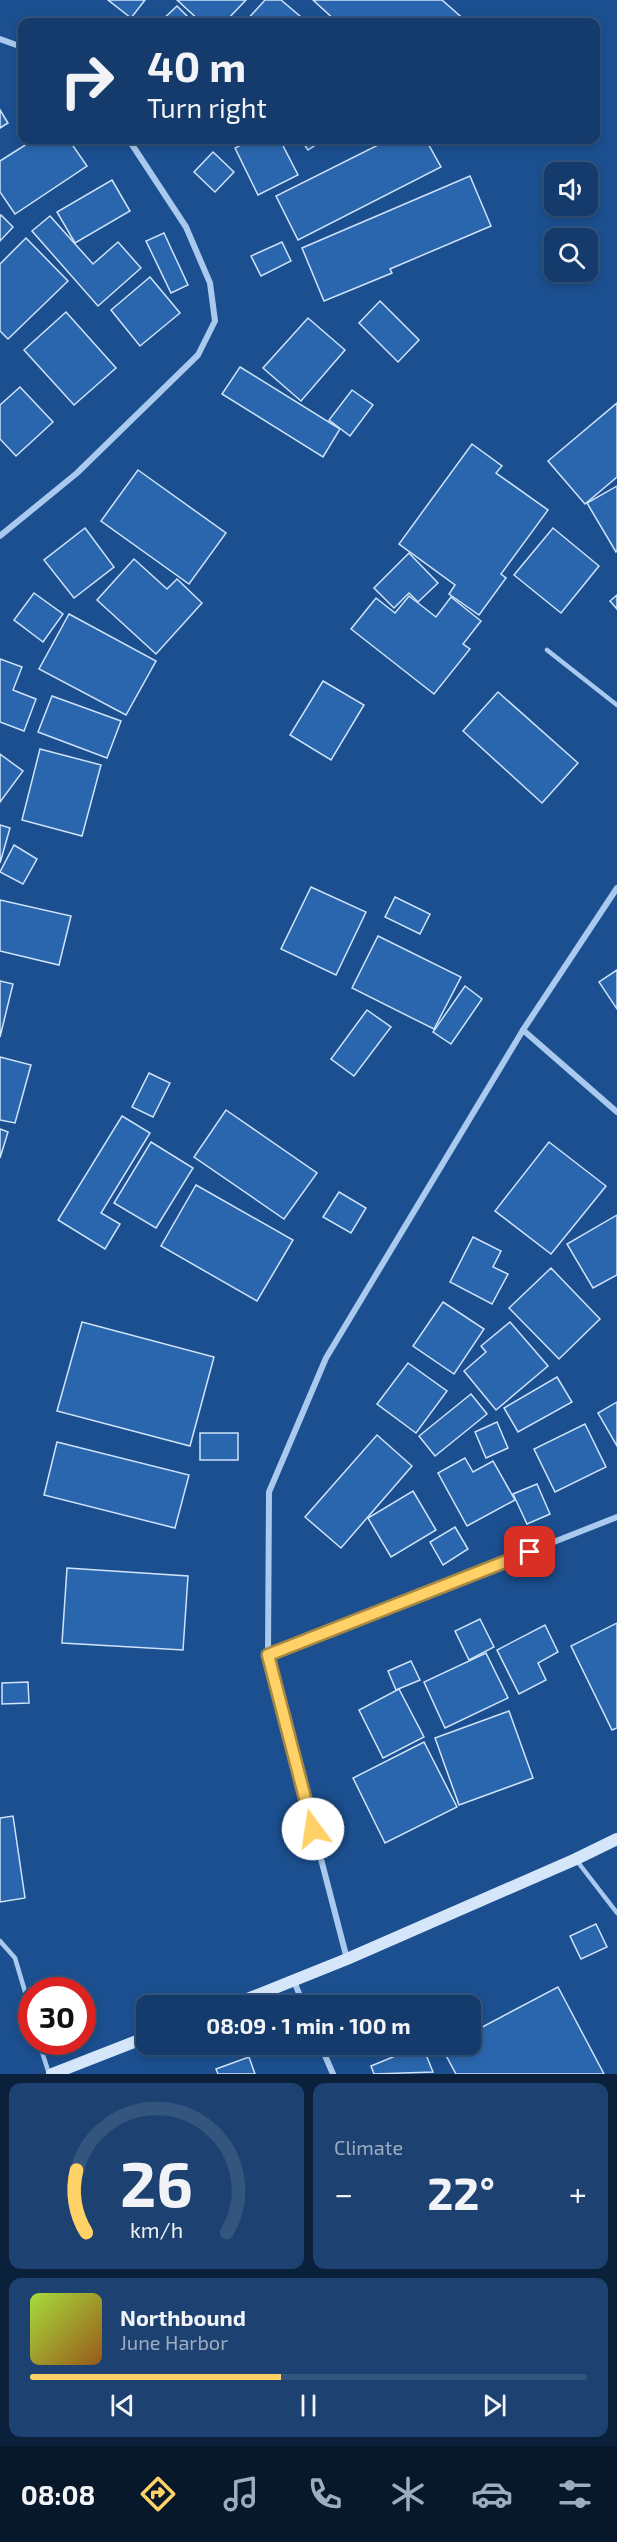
<!DOCTYPE html>
<html lang="en">
<head>
<meta charset="utf-8">
<style>
	:root { --surface:#143b6b; --page:#1d4271; --text:#f1f3f6; --muted:#9dadc1; --line:#33557e; --accent:#ffd166 }
	body { margin:0; font-family:"Exo 2",sans-serif; background:var(--page); color:var(--text); height:100vh; display:flex; flex-direction:column; font-size:22px; white-space:nowrap }
	* { box-sizing:border-box; margin:0 }
	p { font-size:20px; color:var(--muted) }
	.icon { flex:none; width:33px; height:33px; fill:none; stroke:currentColor; stroke-width:2; stroke-linecap:round; stroke-linejoin:round }
	.map { position:relative; height:2074px; overflow:hidden }
	.details { display:flex; flex-direction:column; gap:9px; padding:9px; background:#0b203b; flex:1 }
	.details>* { flex:none }
	.banner { position:absolute; left:18px; top:18px; width:582px; height:126px; border-radius:12px; box-shadow:0 3px 9px #0003,0 0 0 2px var(--line); background:#143b6b; color:var(--text); overflow:hidden }
	.tools { position:absolute; left:544px; top:162px; display:grid; gap:12px }
	.tools a { display:grid; place-items:center; width:54px; height:54px; border-radius:12px; background:var(--surface); box-shadow:0 3px 9px #0003,0 0 0 2px var(--line); font-size:30px }
	.speed { position:absolute; left:18px; top:1977px; display:flex; gap:12px; font-size:30px; font-weight:700; text-align:center }
	.speed>* { display:grid; place-content:center; width:78px; height:78px; border-radius:50%; background:var(--surface); box-shadow:0 3px 9px #0003,0 0 0 2px var(--line); line-height:1 }
	.speed .limit { border:9px solid #d22; background:#fff; color:#111 }
	.pin { position:absolute; display:grid; place-items:center; width:51px; height:51px; color:#fff; margin:-26px; border-radius:12px; box-shadow:0 3px 9px #0006 }
	.me { position:absolute; width:66px; margin:-33px; rotate:346deg; stroke-linejoin:round; filter:drop-shadow(0 0 4px #0008) }
	.turn { display:flex; align-items:center; gap:21px; height:126px; padding:0 30px; font-size:27px }
	.turn .icon { width:78px; height:78px; stroke-width:2.5 }
	.turn b { display:block; font-size:42px; line-height:51px }
	.big { font-size:45px; font-weight:700; line-height:1.1 }
	.details .widget { flex:1; display:flex; flex-direction:column; justify-content:center; gap:9px; min-width:0; padding:0 21px; border-radius:12px; background:var(--page) }
	.details .dial { align-items:center; gap:0 }
	.dial svg { height:156px; overflow:visible; fill:none; stroke:var(--line); stroke-width:7; stroke-linecap:round; text-anchor:middle }
	.dial text { fill:var(--text); stroke:none }
	.song { display:flex; align-items:center; gap:18px }
	.cover { width:72px; height:72px; border-radius:9px; background:linear-gradient(135deg,hsl(80 70% 55%),hsl(30 70% 35%)) }
	.played { height:6px; border-radius:3px; background:linear-gradient(90deg,var(--accent) 45%,var(--line) 45%) }
	.keys { display:flex; justify-content:space-around; direction:ltr }
	.heat { display:flex; justify-content:space-between; align-items:center; font-size:33px; direction:ltr }
	.details .tiles { flex:1; display:grid; gap:9px; grid-template-columns:1fr 1fr }
	.widget:last-child { grid-column:span 2 }
	.trip { position:absolute; left:136px; top:1995px; width:345px; height:60px; border-radius:12px; background:var(--surface); box-shadow:0 3px 9px #0003,0 0 0 2px var(--line); font-weight:700; line-height:60px; text-align:center }
	.tabs { display:flex; height:96px; justify-content:space-around; align-items:center; background:#08182b; color:var(--muted) }
	.tabs .icon { width:42px; height:42px }
	.tabs .current { color:var(--accent) }
	.tabs b { font-size:27px; color:var(--text) }
	.map>svg:first-child { display:block }
	.building { fill:#2a66ad; stroke:#cfe3fa; stroke-width:1.5 }
	.lines { fill:none; stroke-linecap:round; stroke-linejoin:round }
	.lane { stroke:#a9c9ee; stroke-width:4.5 }
	.street { stroke:#a9c9ee; stroke-width:6 }
	.secondary { stroke:#d6e6fa; stroke-width:12 }
	.route-casing { stroke:#a68842; stroke-width:15 }
	.route { stroke:#ffd166; stroke-width:10 }
</style>
</head>
<body>
<div class="map">
<svg width="617" height="2074" viewBox="0 0 617 2074">
	<rect width="100%" height="100%" fill="#1b4f8f"/>
	<!-- building -->
	<g class="building">
		<path d="M108 0H145L131 18Z"/>
		<path d="M177 0H246L225 22H201Z"/>
		<path d="M265 0H281L307 22H245Z"/>
		<path d="M313 0H442L467 22H337Z"/>
		<path d="M177 6 193 22H160Z"/>
		<path d="M0 110 8 123 0 128Z"/>
		<path d="M33 140H69L87 166 15 214 0 192V161Z"/>
		<path d="M251 140H280L298 175 258 195 235 148Z"/>
		<path d="M301 140H323L308 150Z"/>
		<path d="M388 140H426L441 167 298 240 276 196Z"/>
		<path d="M213 152 234 172 215 192 194 172Z"/>
		<path d="M470 176 491 226 390 269 392 273 324 301 302 248Z"/>
		<path d="M112 180 130 211 75 243 57 212Z"/>
		<path d="M1 215 13 227 0 241V217Z"/>
		<path d="M50 216 93 264 118 242 141 268 98 306 32 231Z"/>
		<path d="M164 233 188 285 171 293 146 241Z"/>
		<path d="M26 238 68 281 8 339 0 331V264Z"/>
		<path d="M282 242 291 261 261 276 251 256Z"/>
		<path d="M150 277 180 313 140 346 111 310Z"/>
		<path d="M380 301 419 340 398 362 359 323Z"/>
		<path d="M66 312 116 368 74 405 24 350Z"/>
		<path d="M308 318 345 350 301 401 263 368Z"/>
		<path d="M240 367 340 429 323 457 222 394Z"/>
		<path d="M20 387 53 422 16 456 0 439V405Z"/>
		<path d="M352 390 373 405 350 436 329 420Z"/>
		<path d="M617 403V477L585 504 548 461Z"/>
		<path d="M472 444 502 466 496 473 548 510 501 574 506 578 479 615 449 594 455 585 399 544Z"/>
		<path d="M138 470 226 533 189 584 101 521Z"/>
		<path d="M617 486V551L616 552 587 503Z"/>
		<path d="M85 528 114 567 74 598 44 560Z"/>
		<path d="M553 528 599 566 561 613 514 575Z"/>
		<path d="M409 553 438 583 418 602 409 593 394 608 374 588Z"/>
		<path d="M134 559 167 589 177 579 202 603 156 654 97 600Z"/>
		<path d="M34 593 63 614 43 642 14 620Z"/>
		<path d="M617 595V609L610 601Z"/>
		<path d="M409 596 436 617 451 597 481 621 463 644 470 649 434 694 351 629 376 598 395 613Z"/>
		<path d="M69 614 156 661 126 715 39 669Z"/>
		<path d="M0 659 22 667 13 690 36 699 24 731 0 722Z"/>
		<path d="M323 681 364 705 331 760 290 735Z"/>
		<path d="M498 692 578 763 542 803 463 731Z"/>
		<path d="M52 696 121 721 107 758 38 732Z"/>
		<path d="M40 749 101 765 82 836 22 820Z"/>
		<path d="M0 754 23 771 0 802Z"/>
		<path d="M0 825 10 828 0 863Z"/>
		<path d="M14 845 37 859 23 884 0 872Z"/>
		<path d="M311 887 366 912 336 975 281 949Z"/>
		<path d="M395 897 430 914 420 934 385 917Z"/>
		<path d="M0 900 71 916 59 965 0 951Z"/>
		<path d="M378 936 461 977 434 1029 352 988Z"/>
		<path d="M617 970V1009L599 982Z"/>
		<path d="M0 981 13 984 0 1037Z"/>
		<path d="M465 986 482 999 451 1044 433 1032Z"/>
		<path d="M367 1010 391 1027 354 1076 331 1059Z"/>
		<path d="M0 1057 31 1065 15 1123 0 1120Z"/>
		<path d="M149 1073 170 1083 153 1117 132 1107Z"/>
		<path d="M226 1110 317 1173 284 1219 194 1157Z"/>
		<path d="M122 1116 150 1133 101 1213 120 1224 105 1249 58 1220Z"/>
		<path d="M0 1129 8 1132 0 1158Z"/>
		<path d="M151 1142 193 1168 156 1228 114 1203Z"/>
		<path d="M549 1142 606 1186 551 1254 495 1211Z"/>
		<path d="M196 1185 293 1240 257 1301 161 1246Z"/>
		<path d="M339 1192 366 1208 351 1233 323 1217Z"/>
		<path d="M617 1215V1275L593 1288 567 1244Z"/>
		<path d="M473 1237 501 1251 493 1267 508 1274 492 1304 450 1282Z"/>
		<path d="M551 1268 600 1319 559 1359 509 1308Z"/>
		<path d="M443 1302 484 1329 454 1374 413 1346Z"/>
		<path d="M82 1322 214 1357 190 1446 57 1411Z"/>
		<path d="M510 1322 548 1366 496 1410 464 1371 486 1352 481 1346Z"/>
		<path d="M408 1363 447 1391 416 1433 377 1404Z"/>
		<path d="M557 1377 572 1402 518 1432 504 1408Z"/>
		<path d="M471 1394 487 1414 435 1456 419 1436Z"/>
		<path d="M617 1402V1446L598 1413Z"/>
		<path d="M497 1422 508 1448 486 1458 475 1432Z"/>
		<path d="M585 1424 606 1467 555 1492 534 1449Z"/>
		<rect x="200" y="1433" width="38" height="27"/>
		<path d="M377 1435 412 1466 341 1548 305 1517Z"/>
		<path d="M57 1442 189 1475 175 1528 44 1495Z"/>
		<path d="M465 1458 473 1472 493 1461 515 1500 467 1526 438 1473Z"/>
		<path d="M537 1484 550 1514 527 1524 513 1494Z"/>
		<path d="M413 1491 436 1530 391 1557 368 1518Z"/>
		<path d="M455 1527 468 1549 443 1565 430 1542Z"/>
		<path d="M67 1568 188 1576 183 1650 62 1643Z"/>
		<path d="M480 1619 494 1647 469 1660 455 1631Z"/>
		<path d="M617 1623V1728L612 1730 571 1646Z"/>
		<path d="M545 1625 558 1652 538 1663 546 1680 519 1694 497 1650Z"/>
		<path d="M486 1653 508 1698 445 1728 424 1682Z"/>
		<path d="M411 1661 420 1680 396 1690 388 1671Z"/>
		<path d="M28 1682 29 1703 2 1704V1683Z"/>
		<path d="M399 1689 424 1737 383 1758 359 1710Z"/>
		<path d="M509 1711 533 1778 459 1805 435 1738Z"/>
		<path d="M424 1742 457 1807 385 1843 353 1778Z"/>
		<path d="M13 1816 25 1898 0 1902V1818Z"/>
		<path d="M596 1924 607 1947 581 1959 570 1936Z"/>
		<path d="M558 1987 604 2074H456L442 2048 449 2044H471V2033Z"/>
		<path d="M422 2045 433 2072 374 2074 371 2066Z"/>
		<path d="M249 2057 255 2074H218L216 2069Z"/>
	</g>
	<g class="lines">
		<!-- lane -->
		<g class="lane">
			<path d="M547 650 617 705"/>
			<path d="M577 1861 617 1913"/>
			<path d="M0 1941 15 1958 32 2015"/>
			<path d="M39 2042 49 2074"/>
		</g>
		<!-- street -->
		<g class="street">
			<path d="M0 39 22 47"/>
			<path d="M0 536 77 473 198 355 215 321 210 283 186 227 129 140"/>
			<path d="M523 1030 617 1112"/>
			<path d="M268 1655 617 1517"/>
			<path d="M347 1959 268 1655 269 1492 326 1358 523 1030 617 888"/>
			<path d="M294 1981 304 2006"/>
			<path d="M320 2044 333 2074"/>
		</g>
		<!-- secondary -->
		<g class="secondary">
			<path d="M230 2006 347 1959 576 1859 617 1839"/>
			<path d="M52 2074 147 2037"/>
		</g>
	</g>
	<g class="lines">
		<defs>
			<path id="route" d="M313 1829 268 1655 530 1552"/>
		</defs>
		<!-- route casing -->
		<use href="#route" class="route-casing"/>
		<!-- route -->
		<use href="#route" class="route"/>
	</g>
</svg>
<div class="tools">
<a><svg class="icon" aria-label="sound" viewBox="0 0 24 24"><path d="M4 9h4l5-4v14l-5-4H4zM17 9q2 3 0 6"/></svg></a>
<a><svg class="icon" aria-label="search" viewBox="0 0 24 24"><circle cx="10" cy="10" r="6"/><path d="M15 15l6 6"/></svg></a>
</div>
<div class="speed"><div class="limit">30</div></div>
<div class="pin" style="left:530px;top:1552px;background:#d93025"><svg class="icon" aria-label="arrive" viewBox="0 0 24 24"><path d="M6 21V4h12l-3 4 3 4H6"/></svg></div>
<svg class="me" style="left:313px;top:1829px" viewBox="-20 -20 40 40"><circle r="19" fill="#fff"/><path d="M0-13L10 11 0 6-10 11z" fill="#ffd166"/></svg>
<div class="trip">08:09 · 1 min · 100 m</div>
<div class="banner">
<div class="turn"><svg class="icon" aria-label="right" viewBox="0 0 24 24"><path d="M7 20v-9h11M14 6l5 5-5 5"/></svg><div><b>40 m</b>Turn right</div></div>
</div>
</div>
<section class="details">
<div class="tiles">
<div class="widget dial"><svg viewBox="0 0 100 80">
<path d="M14 69A42 42 0 1 1 86 69"/>
<path d="M14 69A42 42 0 0 1 9 37" stroke="#ffd166"/>
<text x="50" y="56" font-size="32" font-weight="700">26</text>
<text x="50" y="72" font-size="11">km/h</text>
</svg></div>
<div class="widget"><p>Climate</p>
<div class="heat"><a>−</a><b class="big">22°</b><a>+</a></div>
</div>
<div class="widget">
<div class="song"><i class="cover"></i><div><b>Northbound</b><p>June Harbor</p></div></div>
<div class="played"></div>
<div class="keys"><svg class="icon" aria-label="previous" viewBox="0 0 24 24"><path d="M18 5L8 12l10 7zM5 5v14"/></svg><svg class="icon" aria-label="pause" viewBox="0 0 24 24"><path d="M8 5v14M16 5v14"/></svg><svg class="icon" aria-label="next" viewBox="0 0 24 24"><path d="M6 5l10 7-10 7zM19 5v14"/></svg></div>
</div>
</div>
</section>
<nav class="tabs">
<b>08:08</b>
<svg class="icon current" aria-label="directions" viewBox="0 0 24 24"><path d="M12 3l9 9-9 9-9-9zM9 14v-3h6M13 9l2 2-2 2"/></svg>
<svg class="icon" aria-label="music" viewBox="0 0 24 24"><path d="M9 18V5l10-2v13"/><circle cx="6" cy="18" r="3"/><circle cx="16" cy="16" r="3"/></svg>
<svg class="icon" aria-label="phone" viewBox="0 0 24 24"><path d="M5 4h4l2 5-3 2q2 4 5 5l2-3 5 2v4C11 20 4 13 5 4z"/></svg>
<svg class="icon" aria-label="climate" viewBox="0 0 24 24"><path d="M12 3v18M4 7l16 10M4 17L20 7"/></svg>
<svg class="icon" aria-label="car" viewBox="0 0 24 24"><path d="M5 17H2v-5l4-1 3-4h7l3 4 3 1v5h-3M9 17h6M6 11h13"/><circle cx="7" cy="17" r="2"/><circle cx="17" cy="17" r="2"/></svg>
<svg class="icon" aria-label="filters" viewBox="0 0 24 24"><path d="M4 7h16M4 17h16"/><circle cx="9" cy="7" r="2"/><circle cx="15" cy="17" r="2"/></svg>
</nav>
</body>
</html>
